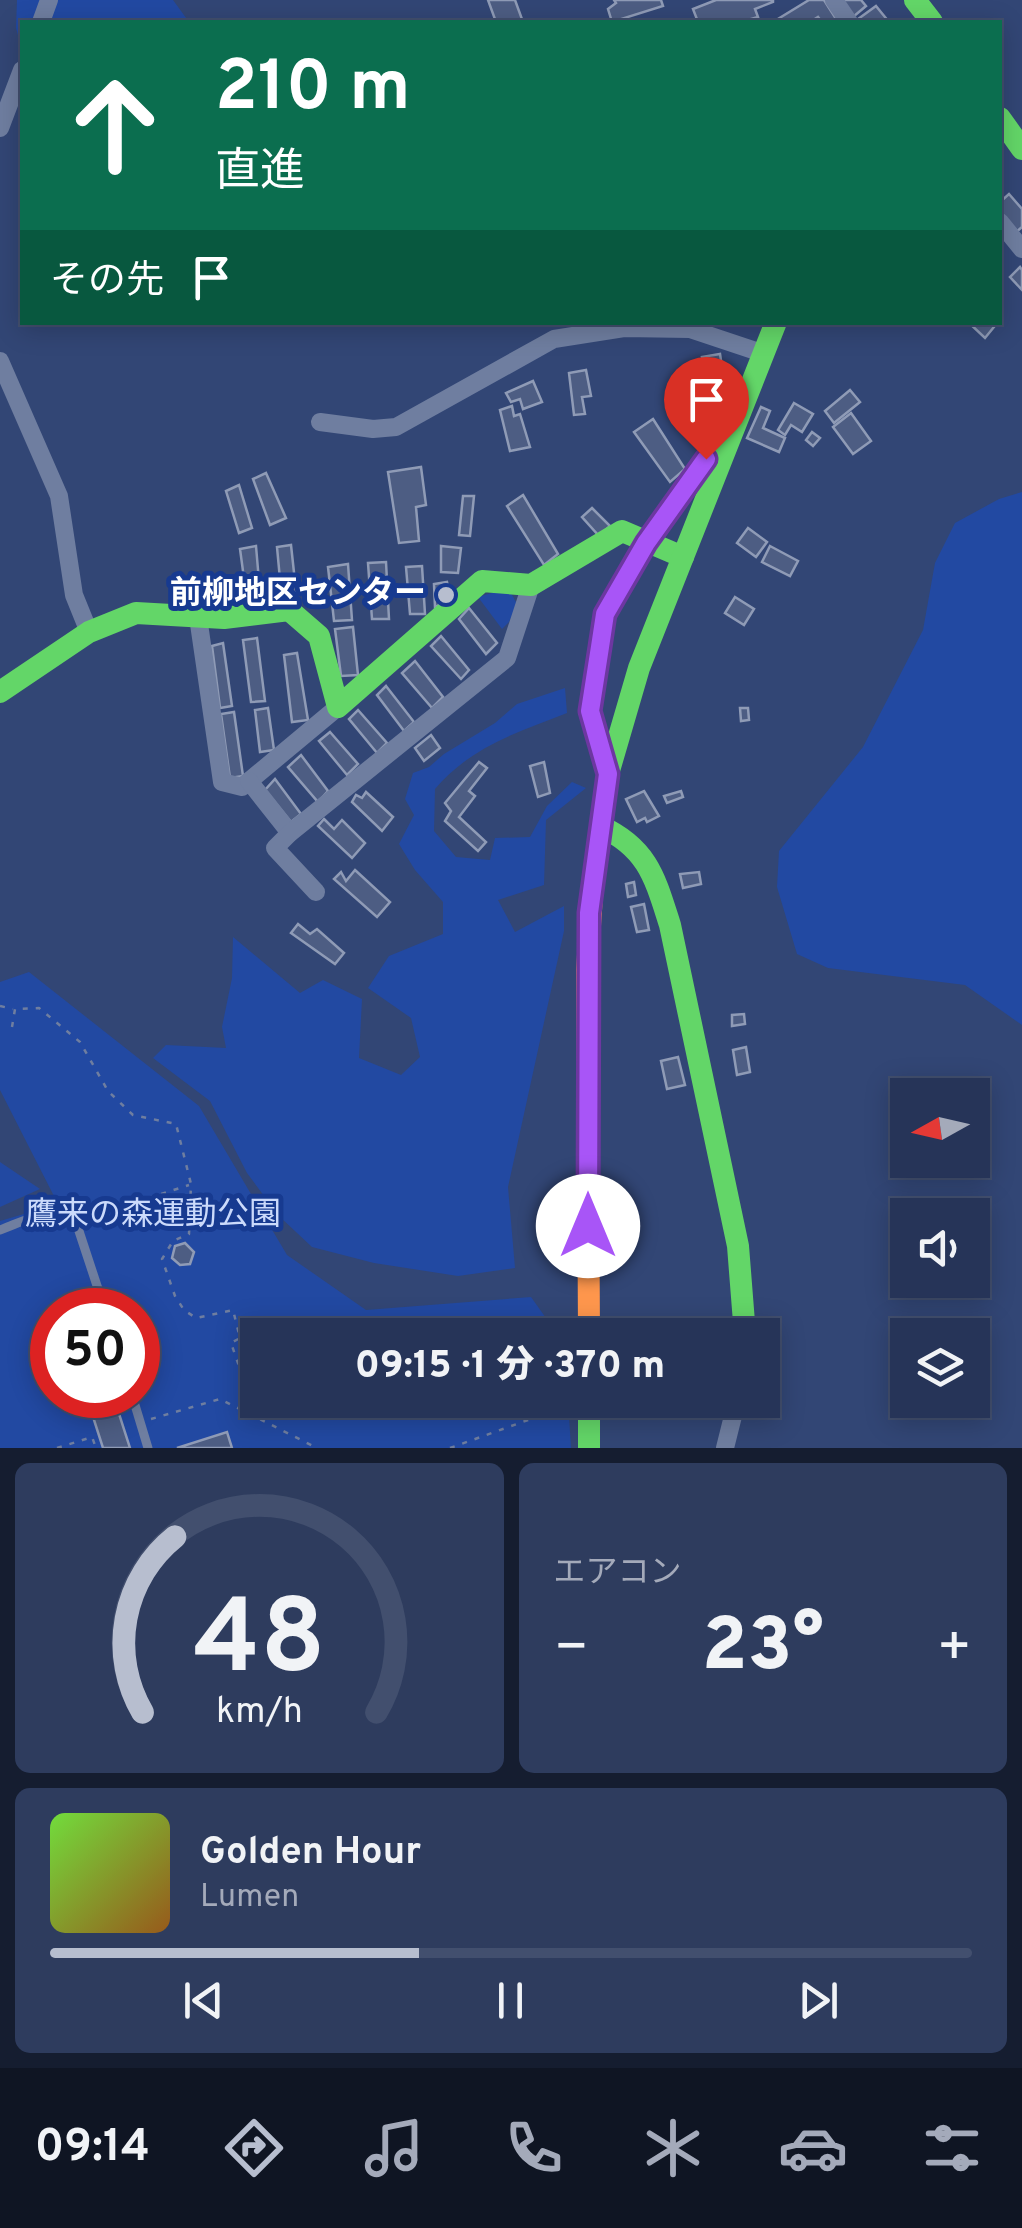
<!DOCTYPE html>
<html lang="ja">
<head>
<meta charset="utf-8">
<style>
	:root { --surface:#263458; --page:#2e3c5e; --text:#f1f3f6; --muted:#a4aaba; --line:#424f6e; --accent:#b7becf }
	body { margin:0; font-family:Overpass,"Noto Sans JP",sans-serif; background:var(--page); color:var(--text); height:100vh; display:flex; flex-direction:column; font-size:38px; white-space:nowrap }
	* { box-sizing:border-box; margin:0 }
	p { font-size:32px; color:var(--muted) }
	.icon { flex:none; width:55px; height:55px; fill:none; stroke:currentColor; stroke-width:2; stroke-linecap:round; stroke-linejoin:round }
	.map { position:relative; height:1448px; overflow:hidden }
	.panel { display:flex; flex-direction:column; gap:15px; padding:15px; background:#151d30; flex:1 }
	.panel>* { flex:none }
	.banner { position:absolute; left:20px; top:20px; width:982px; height:305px; border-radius:0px; box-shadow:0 5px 25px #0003,0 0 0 2px var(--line); background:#0b6e4f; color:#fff; overflow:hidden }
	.needle { width:65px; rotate:262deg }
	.controls { position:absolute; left:890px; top:1078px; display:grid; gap:20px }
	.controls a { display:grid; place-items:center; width:100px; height:100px; border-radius:0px; background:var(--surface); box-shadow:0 5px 25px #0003,0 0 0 2px var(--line); font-size:50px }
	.speed { position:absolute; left:30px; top:1288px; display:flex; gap:20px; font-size:50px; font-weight:700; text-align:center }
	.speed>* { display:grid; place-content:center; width:130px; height:130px; border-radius:50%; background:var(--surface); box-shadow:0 5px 25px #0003,0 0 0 2px var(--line); line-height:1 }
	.speed .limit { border:15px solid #d22; background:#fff; color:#111 }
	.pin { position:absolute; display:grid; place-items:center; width:85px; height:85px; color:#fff; margin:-102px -42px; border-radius:50% 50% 50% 0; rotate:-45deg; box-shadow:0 0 10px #0007 }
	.pin .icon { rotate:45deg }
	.me { position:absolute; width:110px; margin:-55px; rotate:0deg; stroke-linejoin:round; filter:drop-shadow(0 0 8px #0008) }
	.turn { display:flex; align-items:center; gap:35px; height:210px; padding:0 30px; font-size:45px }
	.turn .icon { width:130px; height:130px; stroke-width:2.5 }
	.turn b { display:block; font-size:70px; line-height:85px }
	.then { display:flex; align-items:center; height:95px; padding:0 30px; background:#0003; gap:20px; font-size:38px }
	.big { font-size:75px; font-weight:800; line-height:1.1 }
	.panel .card { flex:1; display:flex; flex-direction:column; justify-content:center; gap:15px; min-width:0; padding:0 35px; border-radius:15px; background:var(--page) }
	.panel .dial { align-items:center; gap:0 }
	.dial svg { height:260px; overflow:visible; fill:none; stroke:var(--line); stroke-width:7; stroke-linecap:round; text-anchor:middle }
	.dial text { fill:var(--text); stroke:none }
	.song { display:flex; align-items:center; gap:30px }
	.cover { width:120px; height:120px; border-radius:15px; background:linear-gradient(135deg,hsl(100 70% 55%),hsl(30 70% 35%)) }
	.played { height:10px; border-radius:5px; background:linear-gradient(90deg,var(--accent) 40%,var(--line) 40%) }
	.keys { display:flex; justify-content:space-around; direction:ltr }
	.heat { display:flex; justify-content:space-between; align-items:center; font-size:55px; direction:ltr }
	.panel .tiles { flex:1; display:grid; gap:15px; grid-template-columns:1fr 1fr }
	.card:last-child { grid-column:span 2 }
	.trip { position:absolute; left:240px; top:1318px; width:540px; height:100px; border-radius:0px; background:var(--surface); box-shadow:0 5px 25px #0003,0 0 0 2px var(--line); font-weight:800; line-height:100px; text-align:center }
	.tab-bar { display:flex; height:160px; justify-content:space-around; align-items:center; background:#0f1523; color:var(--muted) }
	.tab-bar .icon { width:70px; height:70px }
	.tab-bar .active { color:var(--accent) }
	.tab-bar b { font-size:45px; color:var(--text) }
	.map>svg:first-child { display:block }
	.green { fill:#2249a2; fill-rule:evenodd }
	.building { fill:#4d5d83; stroke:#8f9bb6; stroke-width:2.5 }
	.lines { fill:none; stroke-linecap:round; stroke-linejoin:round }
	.path { stroke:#6f7ea0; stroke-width:2.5; stroke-dasharray:5 8; stroke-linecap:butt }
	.lane { stroke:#6f7ea0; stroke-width:9 }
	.street { stroke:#6f7ea0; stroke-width:18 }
	.fast { stroke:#63d668; stroke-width:22 }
	.slow { stroke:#ff974d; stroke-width:22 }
	.route-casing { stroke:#6d37a1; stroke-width:25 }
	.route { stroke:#a855f7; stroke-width:18 }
	.poi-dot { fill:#b7becf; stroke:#173a90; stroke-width:4 }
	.labels { text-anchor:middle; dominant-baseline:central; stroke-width:10; stroke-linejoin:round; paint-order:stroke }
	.poi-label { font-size:32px; font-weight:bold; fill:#fff; stroke:#173a90; text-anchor:end }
	.park-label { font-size:32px; fill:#cbdafb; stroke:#173a90 }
</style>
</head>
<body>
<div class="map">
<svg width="1022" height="1448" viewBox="0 0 1022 1448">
	<rect width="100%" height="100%" fill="#324675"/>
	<!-- green -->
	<g class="green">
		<path d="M17 0H173L189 22H22V50L16 28Z"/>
		<path d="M1022 492V1025L965 985 828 968 797 954 777 887 779 851 863 747 923 630 935 563 955 523 999 499Z"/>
		<path d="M495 592 511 593 517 604 509 622 502 629 478 597Z"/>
		<path d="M565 688 567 713C516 733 472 746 435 789L434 831 456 857 490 860 495 838 530 837 547 806 572 782 586 788 546 820 544 885 498 900 515 932 564 906V931L508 1187 515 1268 458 1276 374 1263 312 1247 279 1216 247 1173 210 1101 153 1058 166 1045 226 1048 222 1027 232 978 233 937 300 993 323 980 362 999 359 1058 401 1075 420 1057 411 1018 368 988 389 956 443 934V902L415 870 399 844 414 815 405 799 413 773 429 767 444 754 495 723 517 704Z"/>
		<path d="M29 972 199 1106 287 1255 366 1310 531 1297 558 1335H258V1400H568L571 1448H0V1221L58 1204 0 1090V982ZM52 1310H138V1395H52Z"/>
		<path d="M0 1162 40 1189 0 1207Z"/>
	</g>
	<!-- building -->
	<g class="building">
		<path d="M488 0H515L523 22H496Z"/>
		<path d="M614 0H661L663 6 612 22 608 9 616 3Z"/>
		<path d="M716 0H773V2L755 9 758 17 741 22H698L693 9Z"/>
		<path d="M809 0H824L838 22H822L818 17 810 22H773Z"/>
		<path d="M839 0H861L866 6 853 17Z"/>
		<path d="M876 6 889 22H854Z"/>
		<path d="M1009 194 1022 209V227L1015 233 1000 215V202Z"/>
		<path d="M1020 267 1022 270V290L1010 277Z"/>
		<path d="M968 322H998L985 338Z"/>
		<path d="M720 354 723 373 706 377 702 357Z"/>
		<path d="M586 370 591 396 582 397 585 414 574 415 569 373Z"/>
		<path d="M533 381 542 402 523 409 520 399 511 402 506 393Z"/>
		<path d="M850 390 860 402 834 423 825 411Z"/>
		<path d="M794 403 813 414 802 432 791 425 785 435 778 430Z"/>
		<path d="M512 406 514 416 520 414 530 447 510 451 500 410Z"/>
		<path d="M761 407 770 411 763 428 785 438 779 452 747 438Z"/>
		<path d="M851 413 871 441 853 454 833 427Z"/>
		<path d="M653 419 685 469 670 482 634 432Z"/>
		<path d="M812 432 820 438 813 446 806 440Z"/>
		<path d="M421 467 426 505 416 507 419 541 399 543 388 472Z"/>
		<path d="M266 473 286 518 270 525 253 479Z"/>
		<path d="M239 485 252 528 239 533 226 491Z"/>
		<path d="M523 495 558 554 544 565 507 506Z"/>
		<path d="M463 496H474L470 536 459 535Z"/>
		<path d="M592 508 610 526 599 536 582 517Z"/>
		<path d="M748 528 767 542 756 557 737 543Z"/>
		<path d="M291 545 297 600 282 601 277 547Z"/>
		<path d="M256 546 261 605 248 608 240 549Z"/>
		<path d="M441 546 461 548 458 573 441 572Z"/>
		<path d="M770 546 798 561 790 576 762 562Z"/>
		<path d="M386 562 389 619H372L368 563Z"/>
		<path d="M348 564 352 620 334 621 328 567Z"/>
		<path d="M422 566 425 614H410L406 567Z"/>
		<path d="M447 582 451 600 435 607 434 584Z"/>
		<path d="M735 597 754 609 744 625 725 613Z"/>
		<path d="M469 608 497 643 486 654 459 619Z"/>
		<path d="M353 627 358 675 341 676 335 629Z"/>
		<path d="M441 636 469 670 461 679 431 646Z"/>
		<path d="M257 638 265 701 251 702 243 640Z"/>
		<path d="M223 643 232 706 220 708 212 646Z"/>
		<path d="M297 653 308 720 292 722 284 655Z"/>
		<path d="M415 661 443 697 432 708 402 673Z"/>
		<path d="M386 686 414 722 404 731 377 695Z"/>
		<path d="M268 708 274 750 260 752 255 710Z"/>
		<path d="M740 708H748L749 720 741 721Z"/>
		<path d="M358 710 387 743 377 753 349 719Z"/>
		<path d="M234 712 243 776 230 778 221 714Z"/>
		<path d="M330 732 358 764 347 775 319 741Z"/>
		<path d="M431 735 440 748 424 761 415 748Z"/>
		<path d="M301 755 328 791 318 802 288 767Z"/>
		<path d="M479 762 487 768 469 791 475 796 459 817 486 842 478 851 445 821 451 811 445 803Z"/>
		<path d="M544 762 550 793 538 797 530 766Z"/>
		<path d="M275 779 301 814 291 822 265 790Z"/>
		<path d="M644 791 659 816 647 822 645 818 637 822 626 799Z"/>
		<path d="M681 791 683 797 667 803 664 796Z"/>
		<path d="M366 792 393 817 382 831 352 802 356 795 362 798Z"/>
		<path d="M324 819 334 829 342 820 365 843 352 858 318 826Z"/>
		<path d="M355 870 390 902 377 917 334 879 341 872 346 881Z"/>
		<path d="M699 872 701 884 683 888 680 874Z"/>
		<path d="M634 882 636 895 628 897 626 884Z"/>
		<path d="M644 904 649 930 637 932 631 907Z"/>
		<path d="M298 924 310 934 317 929 344 953 335 964 291 933Z"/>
		<path d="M744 1014 745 1024 732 1026V1015Z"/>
		<path d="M746 1047 750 1072 737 1075 733 1050Z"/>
		<path d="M678 1057 685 1085 667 1089 661 1061Z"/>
		<path d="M185 1243 194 1252 190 1264 180 1265 172 1258 175 1246Z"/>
		<path d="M86 1395H113L130 1448H103Z"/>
		<path d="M227 1432 232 1448H177Z"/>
	</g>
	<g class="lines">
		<!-- path -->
		<g class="path">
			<path d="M0 1006 13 1009"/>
			<path d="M12 1027 15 1009 39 1008 80 1042 108 1091 133 1115 176 1124 191 1184 189 1234 173 1241 162 1259 175 1296 184 1310 196 1318 233 1310 240 1338 231 1343 256 1415"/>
			<path d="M87 1218 189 1185"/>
			<path d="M151 1419 220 1399 317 1448"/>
			<path d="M57 1448 92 1437 96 1448"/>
			<path d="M450 1448 567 1406"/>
		</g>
		<!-- lane -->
		<g class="lane">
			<path d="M0 1230C25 1221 53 1203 76 1222L105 1310"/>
			<path d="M132 1395 148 1448"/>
		</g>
		<!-- street -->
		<g class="street">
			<path d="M834 0 849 22"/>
			<path d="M41 22 49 0"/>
			<path d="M0 128 22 70"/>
			<path d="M1000 222 1022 249"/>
			<path d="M0 361 59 496 74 595 89 632"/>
			<path d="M320 422 373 429 396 427 554 339 624 328 690 329 762 353"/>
			<path d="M198 617 222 782 242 787 338 707"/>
			<path d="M607 774 591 711 605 614 646 543 705 459 720 458"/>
			<path d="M249 781 290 833"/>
			<path d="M316 892 275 848 290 833 507 658 531 585"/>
			<path d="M725 1448 737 1400"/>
		</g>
		<!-- fast -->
		<g class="fast">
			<path d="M915 0 932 22"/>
			<path d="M1000 118 1022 149"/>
			<path d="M0 692 89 632 136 613 224 618 289 610 319 636 338 707 482 581 531 585 622 531 683 557"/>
			<path d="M600 826C648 848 655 878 670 925L738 1246 745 1335"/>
			<path d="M592 896 608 774 639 668 776 322"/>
			<path d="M589 1400V1448"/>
		</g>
		<!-- slow -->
		<path class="slow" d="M589 1335 587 970 592 896"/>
	</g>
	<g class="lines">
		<defs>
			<path id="route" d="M588 1226 589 913 608 774 590 711 600 647 605 614 646 543 706 459"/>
		</defs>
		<!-- route casing -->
		<use href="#route" class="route-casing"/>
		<!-- route -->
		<use href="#route" class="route"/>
	</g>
	<!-- markers -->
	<circle class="poi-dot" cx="446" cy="595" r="10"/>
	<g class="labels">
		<!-- poi labels -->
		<g class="poi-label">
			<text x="426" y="595">前柳地区センター</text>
		</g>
		<!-- park labels -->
		<g class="park-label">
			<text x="153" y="1216">鷹来の森運動公園</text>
		</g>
	</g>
</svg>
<div class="controls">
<a><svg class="needle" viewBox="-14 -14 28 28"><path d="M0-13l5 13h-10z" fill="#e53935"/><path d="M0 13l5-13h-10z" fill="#a4aaba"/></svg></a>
<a><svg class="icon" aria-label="sound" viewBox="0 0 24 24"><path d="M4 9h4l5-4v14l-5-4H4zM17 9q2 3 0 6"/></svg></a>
<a><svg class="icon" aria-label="layers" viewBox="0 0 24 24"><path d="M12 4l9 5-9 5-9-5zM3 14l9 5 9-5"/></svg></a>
</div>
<div class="speed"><div class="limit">50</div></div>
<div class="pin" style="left:706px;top:459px;background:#d93025"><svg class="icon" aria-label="arrive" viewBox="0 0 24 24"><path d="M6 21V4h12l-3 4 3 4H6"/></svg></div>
<svg class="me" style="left:588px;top:1226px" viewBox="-20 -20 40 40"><circle r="19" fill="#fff"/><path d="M0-13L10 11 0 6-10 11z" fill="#a855f7"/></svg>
<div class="trip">09:15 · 1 分 · 370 m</div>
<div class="banner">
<div class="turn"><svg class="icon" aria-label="ahead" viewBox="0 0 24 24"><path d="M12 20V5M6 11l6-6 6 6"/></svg><div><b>210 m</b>直進</div></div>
<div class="then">その先<svg class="icon" aria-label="arrive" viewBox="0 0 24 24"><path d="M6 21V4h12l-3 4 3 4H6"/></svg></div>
</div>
</div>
<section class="panel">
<div class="tiles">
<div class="card dial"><svg viewBox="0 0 100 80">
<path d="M14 69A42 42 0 1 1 86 69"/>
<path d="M14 69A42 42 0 0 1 24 15" stroke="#b7becf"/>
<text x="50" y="56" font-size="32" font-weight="700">48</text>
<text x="50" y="72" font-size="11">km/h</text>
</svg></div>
<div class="card"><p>エアコン</p>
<div class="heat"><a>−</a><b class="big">23°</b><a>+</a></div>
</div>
<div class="card">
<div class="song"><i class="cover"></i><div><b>Golden Hour</b><p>Lumen</p></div></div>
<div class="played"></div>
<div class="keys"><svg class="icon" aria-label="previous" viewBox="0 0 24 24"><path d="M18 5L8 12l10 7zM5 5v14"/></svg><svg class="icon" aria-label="pause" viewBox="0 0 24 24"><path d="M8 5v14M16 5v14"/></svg><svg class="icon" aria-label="next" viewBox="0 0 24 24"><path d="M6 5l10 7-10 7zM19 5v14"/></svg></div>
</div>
</div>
</section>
<nav class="tab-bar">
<b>09:14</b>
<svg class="icon active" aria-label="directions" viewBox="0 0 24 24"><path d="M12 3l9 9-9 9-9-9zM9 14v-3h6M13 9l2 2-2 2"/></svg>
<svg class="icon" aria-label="music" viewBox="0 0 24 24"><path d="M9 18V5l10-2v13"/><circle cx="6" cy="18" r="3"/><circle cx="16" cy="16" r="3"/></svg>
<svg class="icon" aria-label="phone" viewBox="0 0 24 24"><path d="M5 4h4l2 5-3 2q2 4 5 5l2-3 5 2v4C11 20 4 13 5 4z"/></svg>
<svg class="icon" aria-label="climate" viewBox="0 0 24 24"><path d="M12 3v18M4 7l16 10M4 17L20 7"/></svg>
<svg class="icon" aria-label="car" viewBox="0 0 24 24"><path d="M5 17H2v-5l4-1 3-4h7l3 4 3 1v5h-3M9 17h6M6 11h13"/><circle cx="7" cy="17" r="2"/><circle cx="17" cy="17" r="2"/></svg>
<svg class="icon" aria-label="filters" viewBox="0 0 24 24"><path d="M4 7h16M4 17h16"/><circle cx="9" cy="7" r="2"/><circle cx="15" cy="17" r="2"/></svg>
</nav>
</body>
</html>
